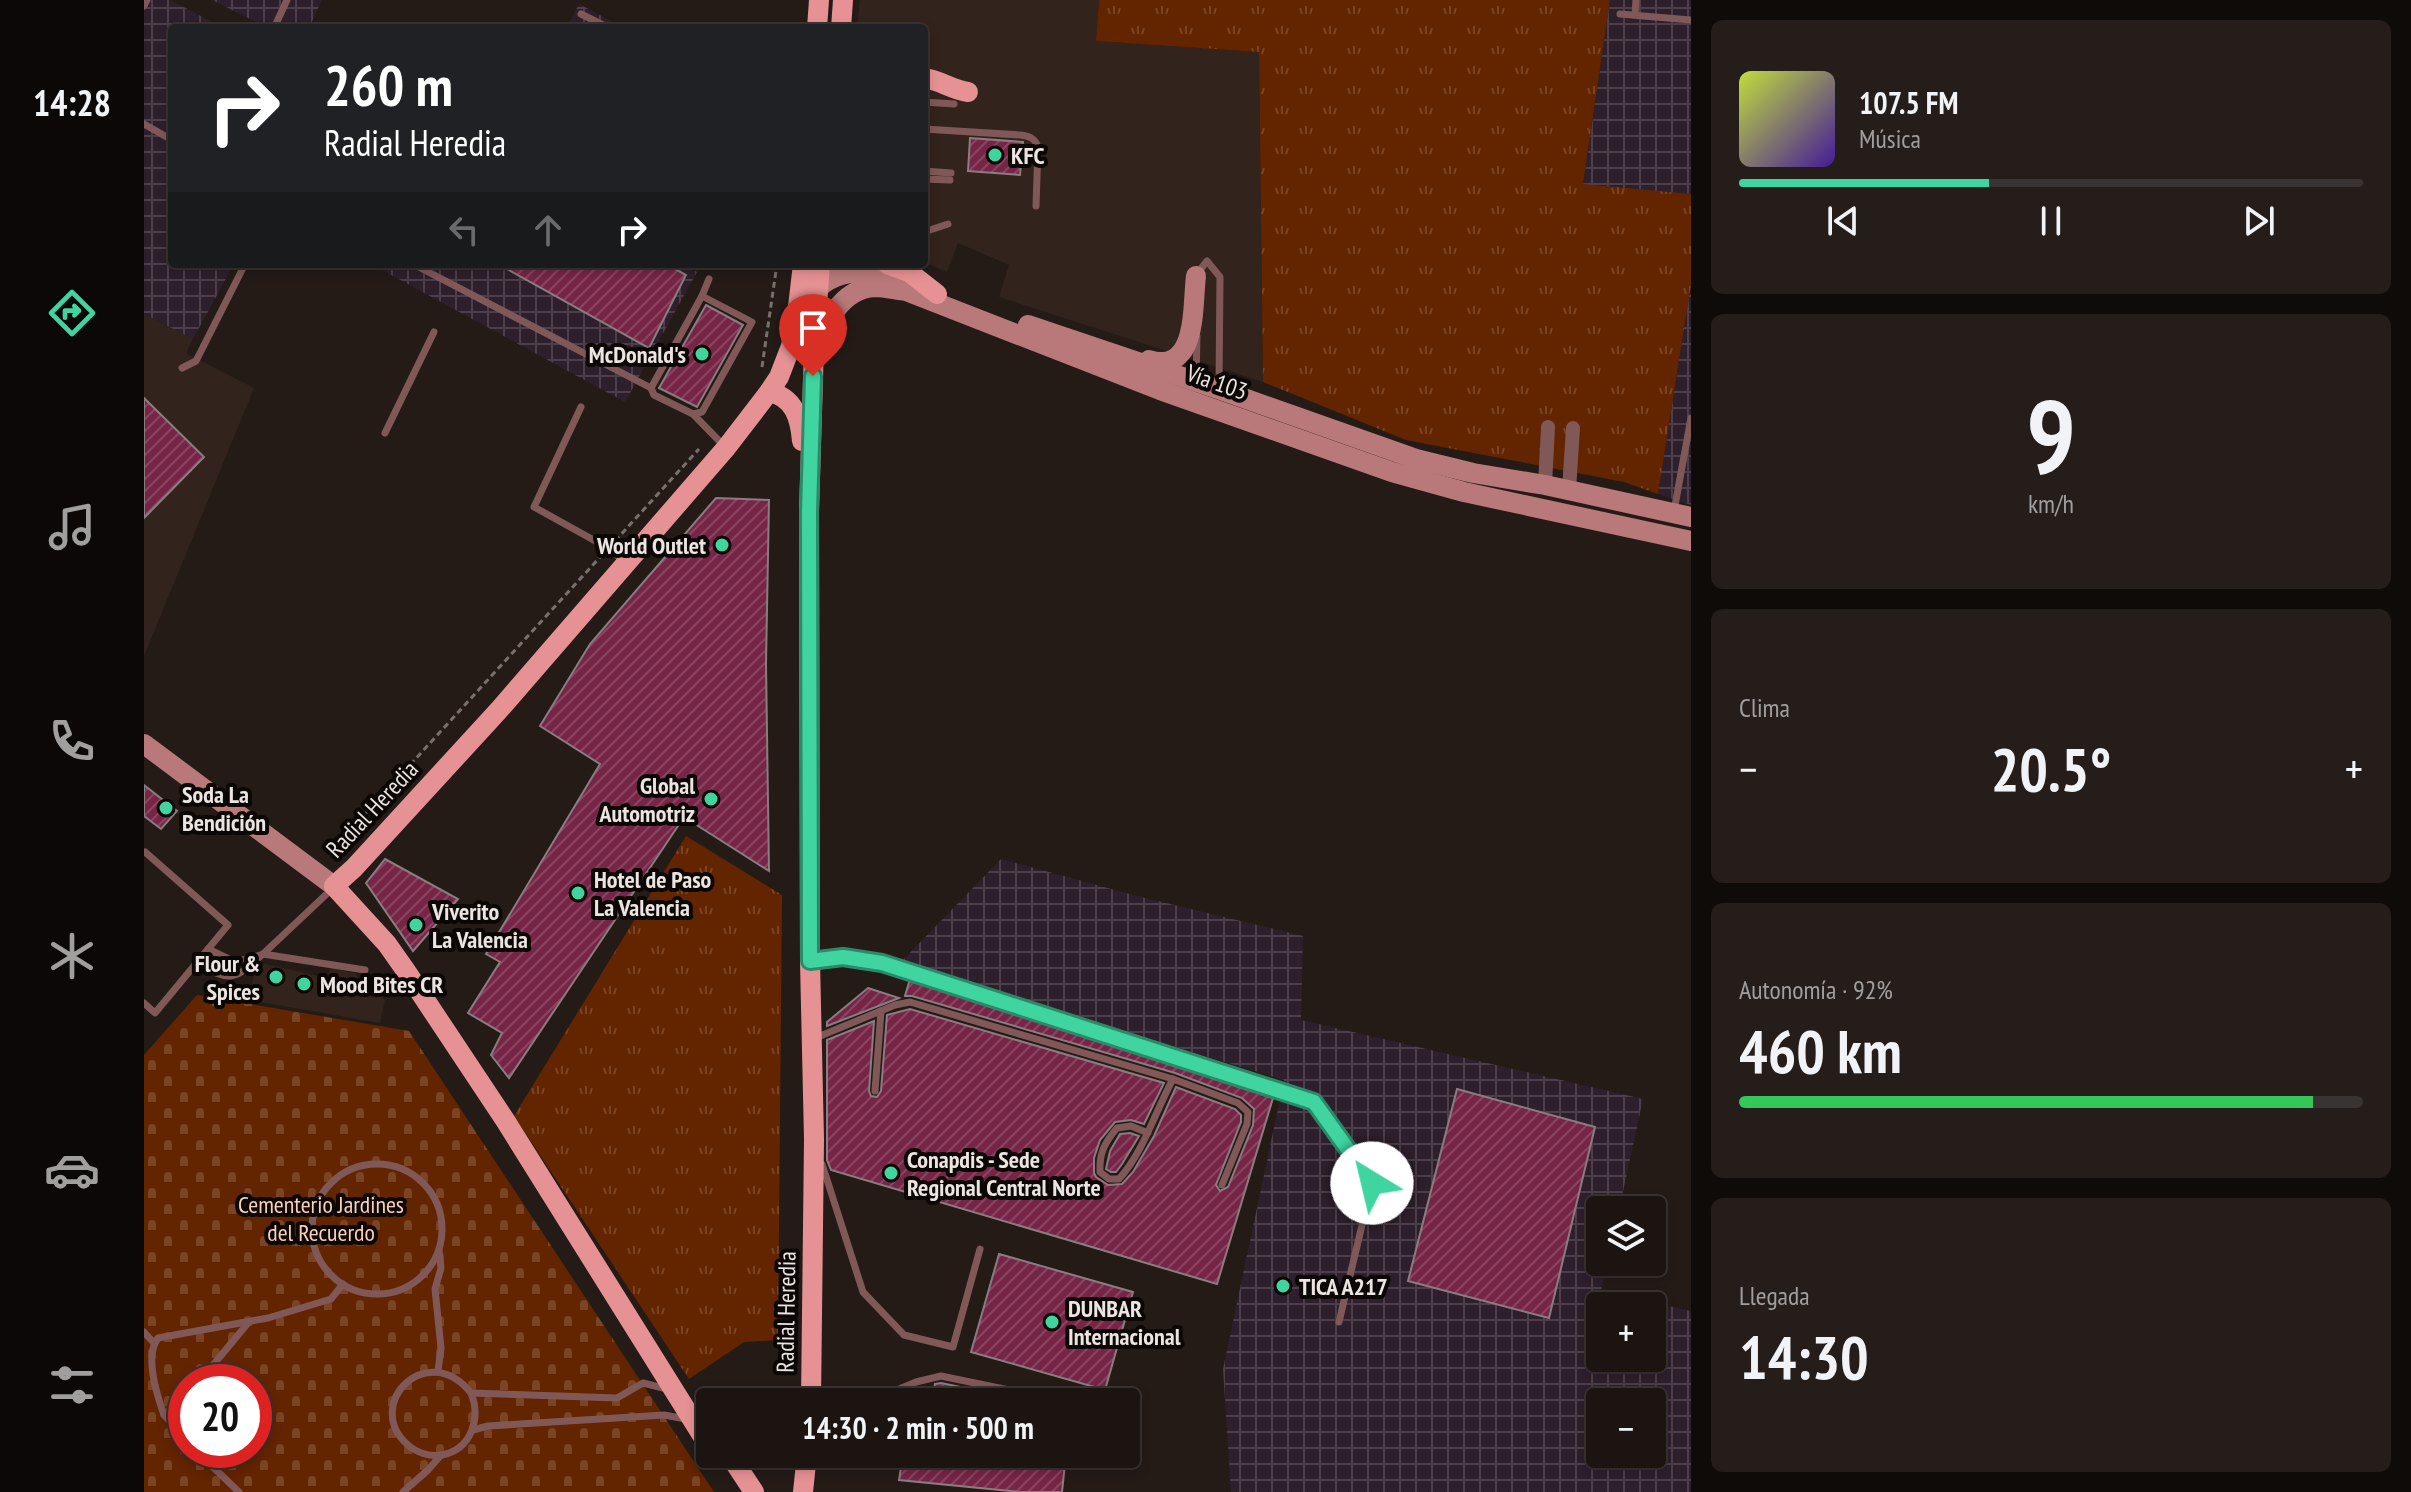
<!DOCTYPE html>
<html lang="es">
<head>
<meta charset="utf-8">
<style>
	:root { --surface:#1b1411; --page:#241d1a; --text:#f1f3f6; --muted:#a09e9f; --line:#393331; --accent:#40d4a1 }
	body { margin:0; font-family:"PT Sans Narrow",sans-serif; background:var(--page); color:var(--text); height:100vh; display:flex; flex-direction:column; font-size:30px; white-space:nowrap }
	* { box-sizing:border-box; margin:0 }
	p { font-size:26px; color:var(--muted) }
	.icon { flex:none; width:44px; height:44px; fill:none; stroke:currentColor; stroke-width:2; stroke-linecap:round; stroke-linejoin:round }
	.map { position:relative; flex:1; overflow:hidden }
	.details { display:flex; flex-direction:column; gap:20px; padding:20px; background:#0f0b09; width:720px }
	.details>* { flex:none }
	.guide { position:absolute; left:24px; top:24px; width:760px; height:244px; border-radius:8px; box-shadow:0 4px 12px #0003,0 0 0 2px var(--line); background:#202124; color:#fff; overflow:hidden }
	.buttons { position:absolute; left:1442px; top:1196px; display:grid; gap:16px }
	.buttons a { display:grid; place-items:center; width:80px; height:80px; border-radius:8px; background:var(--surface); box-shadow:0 4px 12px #0003,0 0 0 2px var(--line); font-size:40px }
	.speed { position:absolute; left:24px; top:1364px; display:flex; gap:16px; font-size:40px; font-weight:700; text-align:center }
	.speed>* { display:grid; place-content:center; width:104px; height:104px; border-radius:50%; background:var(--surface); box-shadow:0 4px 12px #0003,0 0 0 2px var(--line); line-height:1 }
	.speed .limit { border:12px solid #d22; background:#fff; color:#111 }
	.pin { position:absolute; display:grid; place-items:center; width:68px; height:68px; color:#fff; margin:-82px -34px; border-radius:50% 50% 50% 0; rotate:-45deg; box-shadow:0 0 8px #0007 }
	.pin .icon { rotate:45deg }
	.me { position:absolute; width:88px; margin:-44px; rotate:324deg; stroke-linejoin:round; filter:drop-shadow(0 0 6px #0008) }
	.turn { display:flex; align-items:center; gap:28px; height:168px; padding:0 24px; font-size:36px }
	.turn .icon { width:104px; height:104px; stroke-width:2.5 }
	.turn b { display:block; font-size:56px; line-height:68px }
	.lanes { display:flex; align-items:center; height:76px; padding:0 24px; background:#0003; justify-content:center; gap:40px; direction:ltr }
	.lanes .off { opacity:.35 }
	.big { font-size:60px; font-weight:800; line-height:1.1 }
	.details .tile { flex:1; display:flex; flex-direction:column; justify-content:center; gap:12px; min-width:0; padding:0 28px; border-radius:12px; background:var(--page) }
	.details .dial { align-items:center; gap:0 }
	.dial b { font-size:104px; line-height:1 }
	.song { display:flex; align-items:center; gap:24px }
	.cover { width:96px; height:96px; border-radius:12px; background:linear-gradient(135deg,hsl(70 70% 55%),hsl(260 70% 35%)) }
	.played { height:8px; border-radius:4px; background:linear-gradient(90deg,var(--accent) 40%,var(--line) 40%) }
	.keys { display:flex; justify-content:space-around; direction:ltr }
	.heat { display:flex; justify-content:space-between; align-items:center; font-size:44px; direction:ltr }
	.charge { height:12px; border-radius:6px; background:linear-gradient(90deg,#34c759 92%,var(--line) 0) }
	.trip { position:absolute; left:552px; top:1388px; width:444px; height:80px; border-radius:8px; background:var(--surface); box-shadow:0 4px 12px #0003,0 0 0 2px var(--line); font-weight:800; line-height:80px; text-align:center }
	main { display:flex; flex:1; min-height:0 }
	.dock { display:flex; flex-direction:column; width:144px; justify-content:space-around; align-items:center; background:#0b0807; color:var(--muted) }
	.dock .icon { width:56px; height:56px }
	.dock .on { color:var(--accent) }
	.dock b { font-size:36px; color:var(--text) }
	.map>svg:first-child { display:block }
	.built { fill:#32231c }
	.industrial { fill:url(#industrial-grid); fill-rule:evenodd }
	.grass { fill:url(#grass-tufts) }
	.cemetery { fill:url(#cemetery-stones); fill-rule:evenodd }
	.building { fill:url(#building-hatch); stroke:#8a7d81; stroke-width:2 }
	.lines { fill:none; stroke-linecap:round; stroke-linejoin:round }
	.path { stroke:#78706d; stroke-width:3; stroke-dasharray:6 4; stroke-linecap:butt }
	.service { stroke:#805858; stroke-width:7 }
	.minor { stroke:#805858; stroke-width:14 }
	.secondary { stroke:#b9797a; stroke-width:20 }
	.primary { stroke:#e69294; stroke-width:20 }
	.route-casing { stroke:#2a8a69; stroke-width:20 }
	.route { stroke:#40d4a1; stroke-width:14 }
	.poi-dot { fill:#40d4a1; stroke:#0a0705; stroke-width:3 }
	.labels { text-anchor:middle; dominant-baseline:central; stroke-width:8; stroke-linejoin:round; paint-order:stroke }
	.poi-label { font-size:24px; font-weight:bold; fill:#ebe4e1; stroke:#0a0705; text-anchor:start }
	.street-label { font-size:24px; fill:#ebe4e1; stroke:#0a0705 }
	.park-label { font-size:24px; fill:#fecfbb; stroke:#0a0705 }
</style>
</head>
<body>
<main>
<nav class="dock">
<b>14:28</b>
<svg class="icon on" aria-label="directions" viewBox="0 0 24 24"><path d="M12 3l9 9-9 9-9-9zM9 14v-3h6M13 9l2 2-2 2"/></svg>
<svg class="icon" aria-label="music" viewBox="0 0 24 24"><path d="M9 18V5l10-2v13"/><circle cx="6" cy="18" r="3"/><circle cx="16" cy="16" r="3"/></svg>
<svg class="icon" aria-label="phone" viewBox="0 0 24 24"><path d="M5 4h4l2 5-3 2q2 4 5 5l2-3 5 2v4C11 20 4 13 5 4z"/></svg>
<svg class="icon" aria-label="climate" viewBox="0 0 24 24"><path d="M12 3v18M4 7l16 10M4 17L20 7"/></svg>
<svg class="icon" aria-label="car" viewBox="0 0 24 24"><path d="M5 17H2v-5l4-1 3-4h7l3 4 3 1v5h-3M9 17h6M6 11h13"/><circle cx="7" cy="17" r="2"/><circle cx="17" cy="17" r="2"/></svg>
<svg class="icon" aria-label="filters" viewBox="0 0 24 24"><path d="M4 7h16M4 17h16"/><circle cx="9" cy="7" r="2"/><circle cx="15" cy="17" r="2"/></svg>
</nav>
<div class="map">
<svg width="1547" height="1492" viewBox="0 0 1547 1492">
	<defs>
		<pattern id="industrial-grid" width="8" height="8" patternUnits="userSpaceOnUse" patternTransform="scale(2)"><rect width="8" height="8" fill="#2d1f2b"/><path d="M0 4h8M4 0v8" fill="none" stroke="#4c3f49"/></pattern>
		<pattern id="grass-tufts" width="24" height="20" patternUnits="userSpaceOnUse" patternTransform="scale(2)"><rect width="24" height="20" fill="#632400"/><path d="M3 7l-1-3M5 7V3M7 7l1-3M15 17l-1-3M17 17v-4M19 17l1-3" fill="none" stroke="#7a4425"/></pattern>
		<pattern id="cemetery-stones" width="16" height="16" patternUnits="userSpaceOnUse" patternTransform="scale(2)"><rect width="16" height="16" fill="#632400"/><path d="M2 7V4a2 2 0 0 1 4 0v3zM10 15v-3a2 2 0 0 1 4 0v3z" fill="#7a4425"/></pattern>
		<pattern id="building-hatch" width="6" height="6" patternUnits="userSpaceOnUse" patternTransform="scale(2)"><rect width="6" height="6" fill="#772546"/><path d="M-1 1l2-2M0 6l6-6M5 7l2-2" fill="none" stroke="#8a4460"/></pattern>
	</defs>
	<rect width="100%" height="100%" fill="#241b17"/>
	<!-- built -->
	<g class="built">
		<path d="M716 0H955L952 41 1115 52 1119 382 855 297 865 265 814 243 803 272 780 262V28H713Z"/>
		<path d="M0 314 49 339 42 353 110 388 0 656Z"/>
		<path d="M113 962 183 978 186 968 211 973 218 982V987L234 990 241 1000 236 1023 104 1000Z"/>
	</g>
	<!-- industrial -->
	<g class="industrial">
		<path d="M0 0H26L80 28H28V264H90L49 339 0 314Z"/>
		<path d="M68 0H178L165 28H124Z"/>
		<path d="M1466 0H1547V194L1439 185Z"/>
		<path d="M435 4 480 28H422Z"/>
		<path d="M227 264H537L553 272 481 402Z"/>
		<path d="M1547 284V505L1514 494Z"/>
		<path d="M857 859 993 896 1159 936 1157 1020 1499 1099 1475 1210H1456V1262H1463L1457 1291 1547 1311V1492H1087L1079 1369 1140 1080 756 963ZM1456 1306H1508V1358H1456ZM1456 1402H1508V1454H1456Z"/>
	</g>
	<!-- grass -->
	<g class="grass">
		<path d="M955 0H1466L1439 184 1547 194V284L1514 494 1480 482 1262 440 1119 382 1115 52 952 41Z"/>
		<path d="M542 836 638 895 634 1340 600 1342 545 1379 370 1116Z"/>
	</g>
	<!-- cemetery -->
	<path class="cemetery" d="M53 995 265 1031 570 1492H0V1055ZM42 1382H110V1450H42Z"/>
	<!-- building -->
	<g class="building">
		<path d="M826 138 879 142 876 175 824 171Z"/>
		<path d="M354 264H522L542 275 505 348Z"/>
		<path d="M562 305 599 325 553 407 515 388Z"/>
		<path d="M0 398 60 457 0 518Z"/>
		<path d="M572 498 625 500 622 664 625 871 540 817 365 1078 347 1055 358 1033 324 1013 356 962 342 954 456 764 396 726 446 644Z"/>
		<path d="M0 785 33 811 17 829 0 816Z"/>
		<path d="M241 859 314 899 269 951 222 883Z"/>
		<path d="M766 979 1129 1098 1073 1284 687 1170 683 1160V1040L730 1021 725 1091 727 1096 733 1097 737 1091 743 1015 766 1009 1020 1083 1000 1124 987 1120 971 1122 956 1140 950 1158V1173L952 1177 964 1185 978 1184 989 1172 1010 1136 1032 1087 1091 1109 1097 1115V1122L1072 1185 1076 1191 1084 1187 1109 1125 1110 1109 1098 1098 1031 1073 768 996H761Z"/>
		<path d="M724 988 755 998 683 1026V1022Z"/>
		<path d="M1313 1089 1451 1127 1405 1318 1264 1281Z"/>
		<path d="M986 1133 995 1136 978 1164 972 1172H967L962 1169 966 1151 976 1134Z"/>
		<path d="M855 1254 989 1292 961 1390 827 1352Z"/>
		<path d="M797 1383 875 1399 874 1402H787L791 1384Z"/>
		<path d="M759 1454H922L918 1492H876L755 1480Z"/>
	</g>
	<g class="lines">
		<!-- path -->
		<g class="path">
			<path d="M618 367 633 264"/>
			<path d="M471 541 555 449"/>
			<path d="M194 854 190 848 458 555"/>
		</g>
		<!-- service -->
		<g class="service">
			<path d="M0 6 3 0"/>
			<path d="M437 14 465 28"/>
			<path d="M1476 14 1547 20"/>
			<path d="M1491 15 1492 0"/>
			<path d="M130 28 143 0"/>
			<path d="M780 102 810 104"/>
			<path d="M0 124 28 140"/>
			<path d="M780 129 876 135C885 136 891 138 894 147L892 206"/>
			<path d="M780 171 807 173"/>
			<path d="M780 179 806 180"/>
			<path d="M780 232 804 224"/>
			<path d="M269 264 507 388 510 395 549 414 582 448"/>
			<path d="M1052 275 1063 261 1076 277 1075 386"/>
			<path d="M558 296 565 279"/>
			<path d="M38 368 52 361 101 264"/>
			<path d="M1052 379 1053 336"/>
			<path d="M507 388 558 296 608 322 558 412 549 414"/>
			<path d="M437 407 390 507 464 548 481 562"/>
			<path d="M241 433 290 332"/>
			<path d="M1530 511 1547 418"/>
			<path d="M189 888 119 954 221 970"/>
			<path d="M64 949 91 962 117 955"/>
			<path d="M670 960 699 957 738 963 1170 1102 1228 1183 1195 1322"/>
			<path d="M52 963C87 982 90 981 119 954"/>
			<path d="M0 1003 11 1013 84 925 1 852"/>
			<path d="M669 1039 751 1005 766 1002 1029 1079 1094 1103 1104 1112 1103 1124 1078 1185"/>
			<path d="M731 1091 737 1011"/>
			<path d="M1004 1133 987 1126 973 1128C961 1142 955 1153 956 1172L965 1179H975C1000 1151 1011 1112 1029 1079"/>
			<path d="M678 1164 719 1292 760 1335 809 1347 836 1249"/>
			<circle cx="233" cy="1229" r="65"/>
			<path d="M0 1332 9 1342"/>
			<path d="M294 1371 297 1348 291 1289 297 1268 295 1251"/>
			<path d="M55 1382 104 1323"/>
			<path d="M327 1393C337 1418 328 1449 298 1455 286 1457 273 1453 264 1445 218 1405 283 1338 327 1393L473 1398 499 1383 523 1389"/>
			<path d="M42 1397 20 1415C13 1395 0 1356 14 1338L124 1318 187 1299 199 1284"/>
			<path d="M724 1402 772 1382 797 1376 923 1402"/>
			<path d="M20 1415 42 1439"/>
			<path d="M982 1427 993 1432"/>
			<path d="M329 1430 344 1426 520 1415 542 1419"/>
			<path d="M51 1450 95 1492"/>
			<path d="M259 1492 284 1470 297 1455"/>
		</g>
		<!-- minor -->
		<g class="minor">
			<path d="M1401 485 1404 427"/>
			<path d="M1425 490 1429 428"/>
		</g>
		<!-- secondary -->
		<g class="secondary">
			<path d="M666 297C690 265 730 269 763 282"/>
			<path d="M884 325 1074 389 1272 459 1329 473 1401 485 1547 517"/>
			<path d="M675 355C679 325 696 289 731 287 741 287 752 290 762 291L1016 390 1248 472 1320 492 1547 541"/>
			<path d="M1005 360C1054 374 1048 308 1052 276"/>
			<path d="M0 744 190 886"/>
		</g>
		<!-- primary -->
		<g class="primary">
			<path d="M673 28 675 0"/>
			<path d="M697 28 699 0"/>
			<path d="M780 78C796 80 808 90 824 92"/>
			<path d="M743 264 765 272 793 294"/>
			<path d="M625 392C650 397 656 418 658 441"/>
			<path d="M667 1402 670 1139 666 961 665 512 670 346 676 264"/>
			<path d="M566 1448 361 1120 262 971 243 944 190 886 210 868 355 710 582 448 625 392 635 377 647 346 652 324 659 264"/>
			<path d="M585 1454 610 1492"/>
			<path d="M659 1492 663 1454"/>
		</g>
	</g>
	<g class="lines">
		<defs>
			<path id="route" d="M669 376 665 512 666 961 699 957 738 963 1170 1102 1228 1183"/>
		</defs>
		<!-- route casing -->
		<use href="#route" class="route-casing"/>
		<!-- route -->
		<use href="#route" class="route"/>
	</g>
	<!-- markers -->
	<g class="poi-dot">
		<circle cx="851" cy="155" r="8"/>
		<circle cx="558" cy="354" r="8"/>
		<circle cx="578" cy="545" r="8"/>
		<circle cx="567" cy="799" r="8"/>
		<circle cx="22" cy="808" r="8"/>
		<circle cx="434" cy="893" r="8"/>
		<circle cx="272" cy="925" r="8"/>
		<circle cx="132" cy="977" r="8"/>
		<circle cx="160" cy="984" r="8"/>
		<circle cx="747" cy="1173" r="8"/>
		<circle cx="1139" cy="1286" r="8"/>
		<circle cx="908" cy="1322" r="8"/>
	</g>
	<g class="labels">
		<!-- poi labels -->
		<g class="poi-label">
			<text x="867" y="155">KFC</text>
			<text x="542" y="354" text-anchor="end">McDonald's</text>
			<text x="562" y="545" text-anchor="end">World Outlet</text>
			<text x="551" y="785" text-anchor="end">Global<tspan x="551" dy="28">Automotriz</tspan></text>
			<text x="38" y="794">Soda La<tspan x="38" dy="28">Bendición</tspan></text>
			<text x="450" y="879">Hotel de Paso<tspan x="450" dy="28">La Valencia</tspan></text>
			<text x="288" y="911">Viverito<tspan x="288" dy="28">La Valencia</tspan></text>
			<text x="116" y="963" text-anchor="end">Flour &amp;<tspan x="116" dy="28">Spices</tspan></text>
			<text x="176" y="984">Mood Bites CR</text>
			<text x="763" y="1159">Conapdis - Sede<tspan x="763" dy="28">Regional Central Norte</tspan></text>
			<text x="1155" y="1286">TICA A217</text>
			<text x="924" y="1308">DUNBAR<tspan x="924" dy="28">Internacional</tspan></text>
		</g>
		<!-- street labels -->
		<g class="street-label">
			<text transform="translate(1073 382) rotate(19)">Vía 103</text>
			<text transform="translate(228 809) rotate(-47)">Radial Heredia</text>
			<text transform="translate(642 1312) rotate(-89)">Radial Heredia</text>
		</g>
		<!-- park labels -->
		<g class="park-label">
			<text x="177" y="1204">Cementerio Jardines<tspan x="177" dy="28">del Recuerdo</tspan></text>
		</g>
	</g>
</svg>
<div class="buttons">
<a><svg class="icon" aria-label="layers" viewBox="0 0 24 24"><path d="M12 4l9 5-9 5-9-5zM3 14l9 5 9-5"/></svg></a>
<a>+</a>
<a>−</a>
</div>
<div class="speed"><div class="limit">20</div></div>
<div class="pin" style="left:669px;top:376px;background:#d93025"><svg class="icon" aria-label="arrive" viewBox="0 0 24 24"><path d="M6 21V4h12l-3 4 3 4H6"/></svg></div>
<svg class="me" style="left:1228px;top:1183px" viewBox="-20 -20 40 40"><circle r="19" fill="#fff"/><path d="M0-13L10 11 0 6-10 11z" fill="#40d4a1"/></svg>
<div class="trip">14:30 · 2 min · 500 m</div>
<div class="guide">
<div class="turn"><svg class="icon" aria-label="right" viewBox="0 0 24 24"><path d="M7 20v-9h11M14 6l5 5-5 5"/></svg><div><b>260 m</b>Radial Heredia</div></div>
<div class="lanes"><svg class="icon off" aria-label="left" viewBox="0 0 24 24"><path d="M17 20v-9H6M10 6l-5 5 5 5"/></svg><svg class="icon off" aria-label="ahead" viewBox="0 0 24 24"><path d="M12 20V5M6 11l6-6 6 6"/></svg><svg class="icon" aria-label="right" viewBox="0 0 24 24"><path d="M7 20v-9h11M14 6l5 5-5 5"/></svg></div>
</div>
</div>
<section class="details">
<div class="tile">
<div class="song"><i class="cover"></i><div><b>107.5 FM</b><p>Música</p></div></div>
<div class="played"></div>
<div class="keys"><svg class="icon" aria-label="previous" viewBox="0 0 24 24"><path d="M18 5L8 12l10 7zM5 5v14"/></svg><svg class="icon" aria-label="pause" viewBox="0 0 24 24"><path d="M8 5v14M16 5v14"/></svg><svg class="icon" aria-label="next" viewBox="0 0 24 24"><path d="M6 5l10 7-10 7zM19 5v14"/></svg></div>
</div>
<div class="tile dial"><b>9</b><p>km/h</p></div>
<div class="tile"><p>Clima</p>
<div class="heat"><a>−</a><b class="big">20.5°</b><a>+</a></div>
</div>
<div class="tile"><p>Autonomía · 92%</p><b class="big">460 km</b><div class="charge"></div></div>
<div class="tile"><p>Llegada</p><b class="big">14:30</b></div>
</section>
</main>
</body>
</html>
